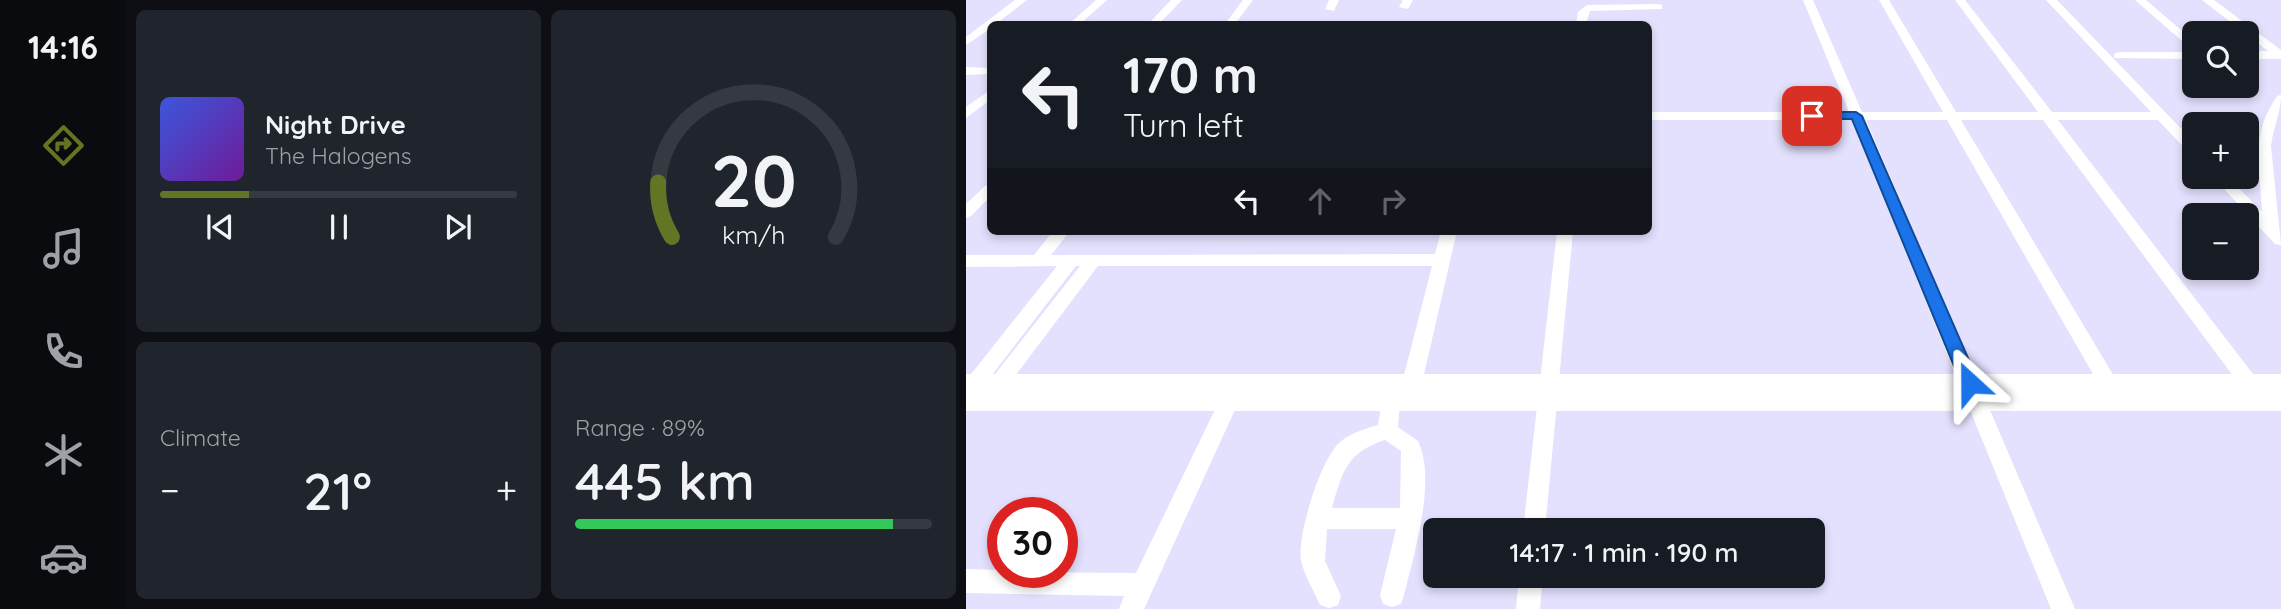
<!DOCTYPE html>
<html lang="en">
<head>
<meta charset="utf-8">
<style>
	:root { --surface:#171b24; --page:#20242c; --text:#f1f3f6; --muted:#9ea1a6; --line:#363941; --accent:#637524 }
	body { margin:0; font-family:Quicksand,sans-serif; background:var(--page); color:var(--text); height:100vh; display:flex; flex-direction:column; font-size:26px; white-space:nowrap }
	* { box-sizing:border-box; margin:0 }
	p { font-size:23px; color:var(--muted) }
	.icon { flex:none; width:38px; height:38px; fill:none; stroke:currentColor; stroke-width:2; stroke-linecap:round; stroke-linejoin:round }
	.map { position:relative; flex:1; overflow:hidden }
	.drawer { display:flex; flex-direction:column; gap:10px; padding:10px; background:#0d0f14; width:840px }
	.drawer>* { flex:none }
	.hud { position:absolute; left:21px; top:21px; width:665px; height:214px; border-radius:10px; box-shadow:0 4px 10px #0003; background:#171b24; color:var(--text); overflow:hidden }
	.buttons { position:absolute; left:1216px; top:21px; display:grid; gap:14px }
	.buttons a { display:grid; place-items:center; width:77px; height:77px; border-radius:10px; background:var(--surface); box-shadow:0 4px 10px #0003; font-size:35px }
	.speed { position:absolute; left:21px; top:497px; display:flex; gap:14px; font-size:35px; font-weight:700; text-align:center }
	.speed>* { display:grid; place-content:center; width:91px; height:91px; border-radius:50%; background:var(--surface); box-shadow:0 4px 10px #0003; line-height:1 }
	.speed .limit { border:10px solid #d22; background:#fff; color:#111 }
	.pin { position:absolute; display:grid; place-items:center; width:60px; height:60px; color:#fff; margin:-30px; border-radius:14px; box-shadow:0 4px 10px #0006 }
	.me { position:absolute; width:77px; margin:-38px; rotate:336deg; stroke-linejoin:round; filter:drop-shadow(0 0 5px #0008) }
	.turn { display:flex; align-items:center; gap:24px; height:147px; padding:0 21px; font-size:32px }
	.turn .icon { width:91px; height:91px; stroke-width:2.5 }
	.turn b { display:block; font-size:49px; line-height:60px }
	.lanes { display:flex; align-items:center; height:66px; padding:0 21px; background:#0003; justify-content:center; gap:35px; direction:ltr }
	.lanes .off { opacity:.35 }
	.big { font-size:52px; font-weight:600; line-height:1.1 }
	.drawer .tile { flex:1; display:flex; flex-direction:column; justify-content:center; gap:10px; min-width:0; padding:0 24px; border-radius:10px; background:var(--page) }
	.drawer .dial { align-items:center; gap:0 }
	.dial svg { height:182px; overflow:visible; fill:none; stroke:var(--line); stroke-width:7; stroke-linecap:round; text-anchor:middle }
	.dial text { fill:var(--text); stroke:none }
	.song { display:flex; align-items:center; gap:21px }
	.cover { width:84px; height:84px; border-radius:10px; background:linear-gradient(135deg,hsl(230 70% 55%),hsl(280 70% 35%)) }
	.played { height:7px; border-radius:4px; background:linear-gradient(90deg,var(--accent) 25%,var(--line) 25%) }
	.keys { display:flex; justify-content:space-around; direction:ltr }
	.heat { display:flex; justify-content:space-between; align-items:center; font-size:38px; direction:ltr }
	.charge { height:10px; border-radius:5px; background:linear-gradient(90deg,#34c759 89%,var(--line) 0) }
	.drawer .tiles { flex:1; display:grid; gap:10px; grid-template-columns:repeat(2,1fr) }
	.trip { position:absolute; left:457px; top:518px; width:402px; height:70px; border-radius:10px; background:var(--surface); box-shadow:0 4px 10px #0003; font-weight:600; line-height:70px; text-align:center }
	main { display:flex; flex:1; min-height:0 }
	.dock { display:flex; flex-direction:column; width:126px; justify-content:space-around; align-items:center; background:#090b0e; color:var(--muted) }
	.dock .icon { width:49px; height:49px }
	.dock .selected { color:var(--accent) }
	.dock b { font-size:32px; color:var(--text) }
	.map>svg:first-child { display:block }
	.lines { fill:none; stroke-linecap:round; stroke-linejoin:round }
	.minor { fill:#fff; fill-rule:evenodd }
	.tertiary { fill:#fff; fill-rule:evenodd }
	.route { fill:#1a73e8; stroke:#114b97; stroke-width:2 }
</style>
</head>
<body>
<main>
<nav class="dock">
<b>14:16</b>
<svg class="icon selected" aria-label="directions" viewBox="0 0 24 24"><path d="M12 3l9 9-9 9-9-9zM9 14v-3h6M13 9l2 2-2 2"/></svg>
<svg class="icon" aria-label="music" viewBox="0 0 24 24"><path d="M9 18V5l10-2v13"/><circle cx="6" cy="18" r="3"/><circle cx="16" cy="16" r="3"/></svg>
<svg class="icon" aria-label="phone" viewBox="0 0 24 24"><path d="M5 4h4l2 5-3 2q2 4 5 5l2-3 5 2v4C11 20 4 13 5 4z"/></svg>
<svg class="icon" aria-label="climate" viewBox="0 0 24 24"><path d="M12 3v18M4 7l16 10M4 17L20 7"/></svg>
<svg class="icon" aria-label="car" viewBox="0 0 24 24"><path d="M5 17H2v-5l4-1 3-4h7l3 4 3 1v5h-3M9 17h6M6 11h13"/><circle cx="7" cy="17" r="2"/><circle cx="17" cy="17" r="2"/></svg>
</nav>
<section class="drawer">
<div class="tiles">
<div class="tile">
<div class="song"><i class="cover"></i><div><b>Night Drive</b><p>The Halogens</p></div></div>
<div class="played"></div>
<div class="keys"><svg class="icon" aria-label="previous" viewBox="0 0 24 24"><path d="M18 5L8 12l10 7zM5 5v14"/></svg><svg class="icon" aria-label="pause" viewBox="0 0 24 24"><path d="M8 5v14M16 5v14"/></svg><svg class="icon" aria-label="next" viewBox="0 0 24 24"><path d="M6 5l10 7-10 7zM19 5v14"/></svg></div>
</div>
<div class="tile dial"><svg viewBox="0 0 100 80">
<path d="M14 69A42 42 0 1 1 86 69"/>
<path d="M14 69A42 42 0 0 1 8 45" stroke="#637524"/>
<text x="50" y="56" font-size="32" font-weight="700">20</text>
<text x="50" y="72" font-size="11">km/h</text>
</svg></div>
<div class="tile"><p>Climate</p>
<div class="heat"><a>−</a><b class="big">21°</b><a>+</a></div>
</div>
<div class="tile"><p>Range · 89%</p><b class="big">445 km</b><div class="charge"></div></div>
</div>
</section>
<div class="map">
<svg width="1315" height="609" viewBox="0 0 1315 609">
	<rect width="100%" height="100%" fill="#e4e1fe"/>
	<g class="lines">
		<!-- minor -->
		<g class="minor">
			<path d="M49 0H61L30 24H24V29L0 45V37Z"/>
			<path d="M130 0H141L114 24H103Z"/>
			<path d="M205 0H216L193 24H182Z"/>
			<path d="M277 0H287L269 24H259Z"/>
			<path d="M363 0H373L368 11 359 9Z"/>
			<path d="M437 0H447L442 9 433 7Z"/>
			<path d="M837 0H847L896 112H977L913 0H923L990 112H1072L989 0H999L1086 112H1185L1080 0H1091L1228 142V154L1223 153 1192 120H1092L1290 378 1293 383 1290 388 1283 391 1276 388 1077 120H995L1149 378 1152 383 1149 388 1142 391 1135 388 981 120H900L1109 609H1085L886 120H682V112H883Z"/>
			<path d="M1169 0H1180L1228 41V49L1224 48Z"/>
			<path d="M1236 0H1248L1315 50V59H1281V51H1302Z"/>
			<path d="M692 4 696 5V9L624 11 620 24H610L612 12 621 5Z"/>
			<path d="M1152 52H1228V59L1148 58V54Z"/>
			<path d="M0 67 24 68V74L0 75Z"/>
			<path d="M24 90V100L0 118V107Z"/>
			<path d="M1315 95C1315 113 1307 128 1305 146L1315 245 1309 244 1247 177H1262L1296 212C1294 166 1283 138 1311 96Z"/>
			<path d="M24 184V197L5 216 0 218V204L19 186Z"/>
			<path d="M87 231H104L85 255 469 254 475 231H491L456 383 453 388 446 391 439 388 436 383 466 266H132L40 388 33 391 26 388 23 383 26 378 114 266H110L16 388 9 391 2 388 0 382 2 378 91 266 0 267V255H68Z"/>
			<path d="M591 231H607L579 530H557Z"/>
			<path d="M263 393 270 395 273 401 178 609H153L158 596 0 593V569L37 570V572L170 573 256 395Z"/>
			<path d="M424 393 431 395 434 401 432 427 452 441C471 480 448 554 438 595L435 604 426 607 417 604 414 595 430 529H361L359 561 375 596 372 605 363 608 354 605C348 591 338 575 335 560 331 535 354 461 373 443 384 433 399 429 412 425L417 395ZM419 440 435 451 434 508H366C376 472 381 452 419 440Z"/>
			<path d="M553 576H577L574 609H550Z"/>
		</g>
		<!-- tertiary -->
		<rect class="tertiary" x="0" y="374" width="1315" height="37"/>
	</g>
	<!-- route -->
	<path class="route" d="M890 112 896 116 1013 383 1010 387H998L995 383 886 119H846L840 116 846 112Z"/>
</svg>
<div class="buttons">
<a><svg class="icon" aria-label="search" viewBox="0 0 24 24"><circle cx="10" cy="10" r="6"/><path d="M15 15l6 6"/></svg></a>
<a>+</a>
<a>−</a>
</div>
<div class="speed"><div class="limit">30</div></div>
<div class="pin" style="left:846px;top:116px;background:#d93025"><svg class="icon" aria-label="arrive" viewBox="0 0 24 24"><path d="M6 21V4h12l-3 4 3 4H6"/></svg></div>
<svg class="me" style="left:1004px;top:383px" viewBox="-20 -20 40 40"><path d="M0-17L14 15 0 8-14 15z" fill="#1a73e8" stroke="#fff" stroke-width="4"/></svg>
<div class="trip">14:17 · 1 min · 190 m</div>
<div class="hud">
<div class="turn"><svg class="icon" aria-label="left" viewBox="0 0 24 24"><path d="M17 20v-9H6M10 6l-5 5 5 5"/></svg><div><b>170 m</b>Turn left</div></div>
<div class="lanes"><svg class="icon" aria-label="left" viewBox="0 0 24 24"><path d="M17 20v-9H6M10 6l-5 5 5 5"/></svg><svg class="icon off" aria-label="ahead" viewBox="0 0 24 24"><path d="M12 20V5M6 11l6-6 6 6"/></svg><svg class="icon off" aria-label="right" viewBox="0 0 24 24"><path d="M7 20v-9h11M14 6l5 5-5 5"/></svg></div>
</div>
</div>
</main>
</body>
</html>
